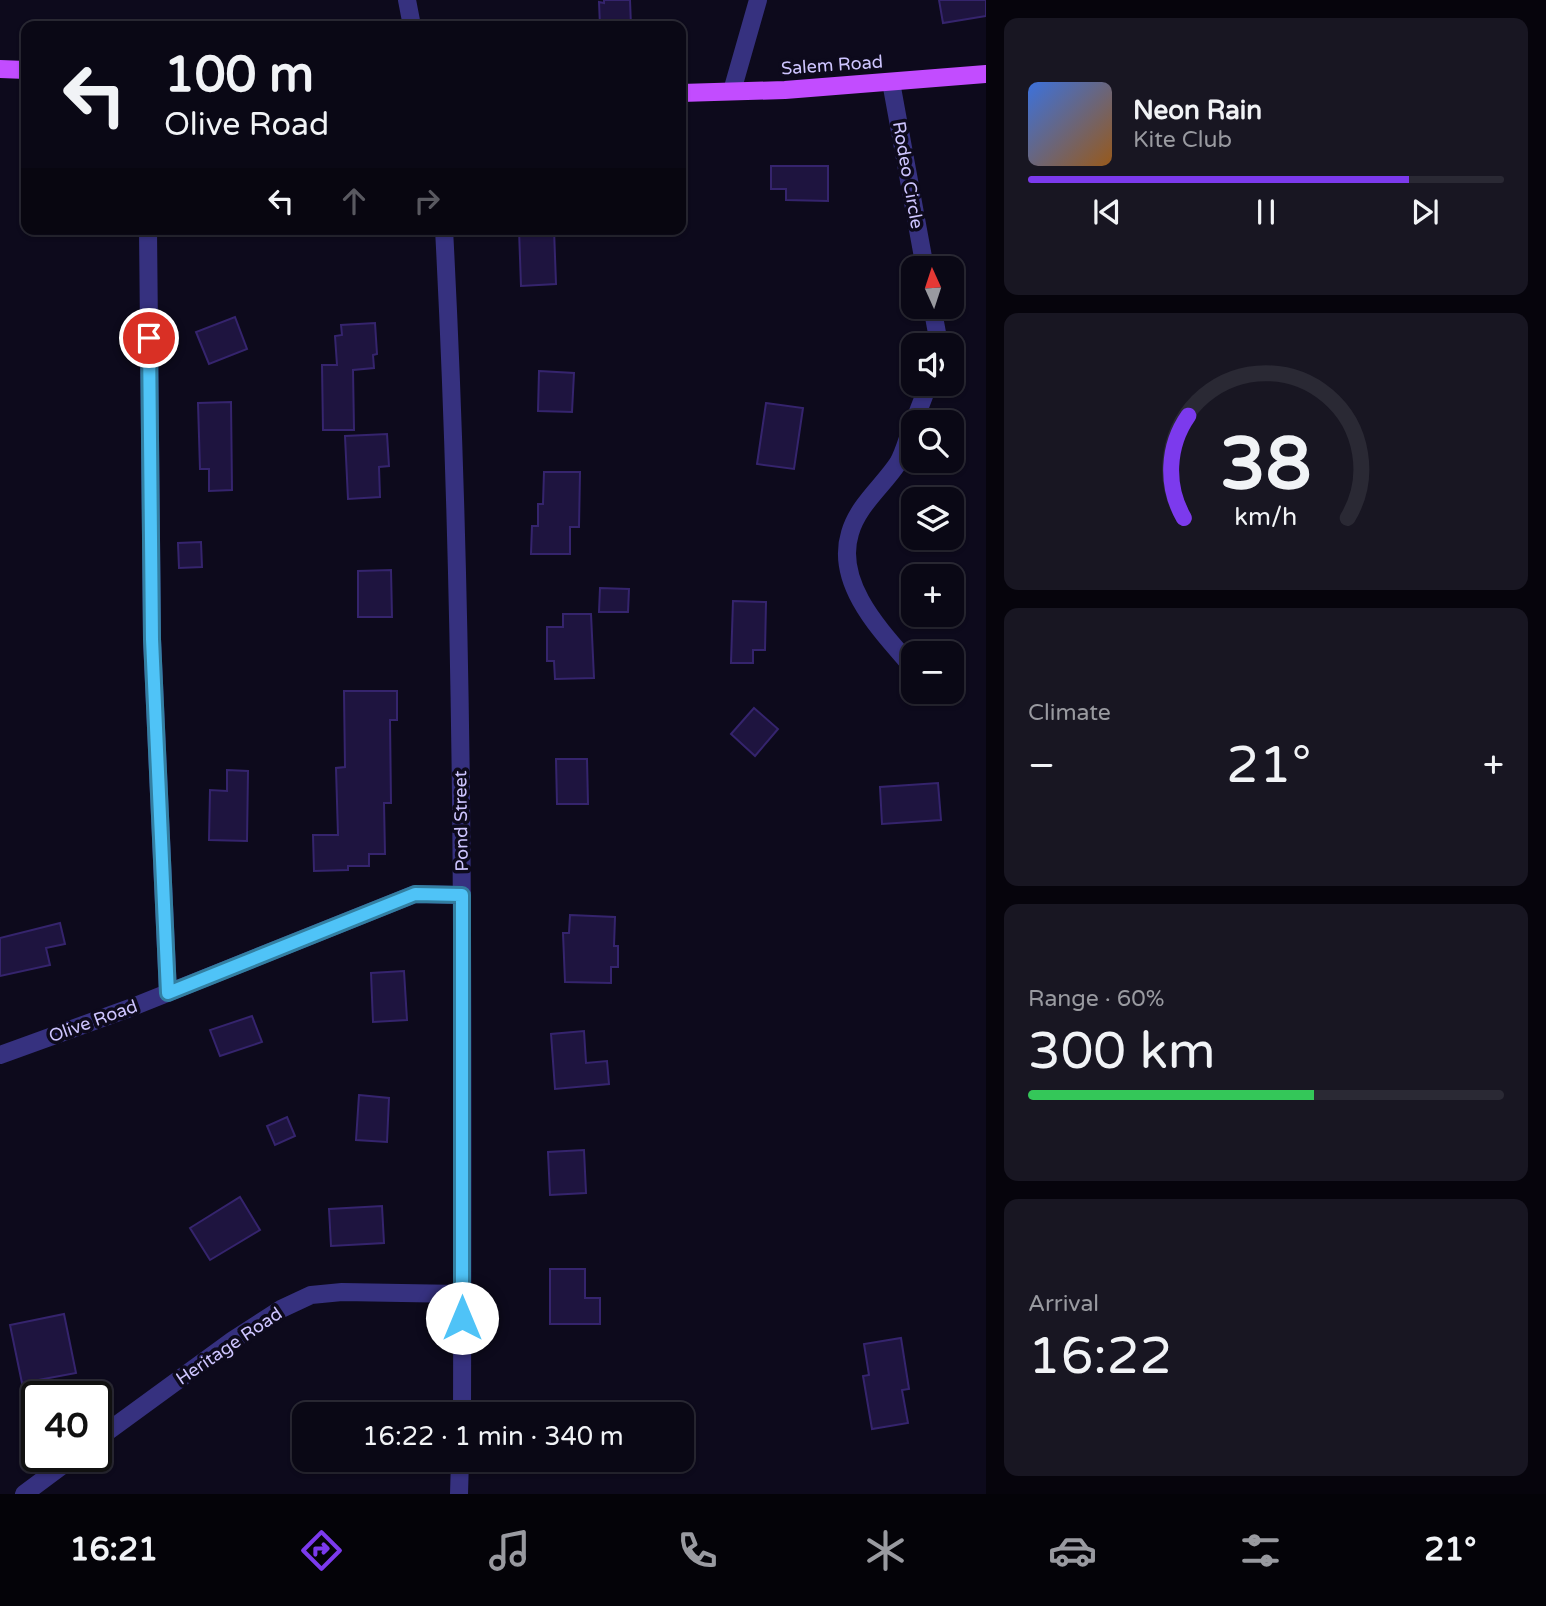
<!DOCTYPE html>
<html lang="en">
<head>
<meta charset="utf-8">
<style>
	:root { --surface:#0a0815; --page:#181622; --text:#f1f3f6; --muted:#999aa0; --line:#2a2934; --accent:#7c3aed }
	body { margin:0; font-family:"Varela Round",sans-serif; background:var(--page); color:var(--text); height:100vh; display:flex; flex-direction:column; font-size:26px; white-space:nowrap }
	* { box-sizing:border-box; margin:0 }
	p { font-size:23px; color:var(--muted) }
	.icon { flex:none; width:38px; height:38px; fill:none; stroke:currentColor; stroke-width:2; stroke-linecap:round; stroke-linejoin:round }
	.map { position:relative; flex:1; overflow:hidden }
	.details { display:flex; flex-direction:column; gap:18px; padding:18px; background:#06040c; width:560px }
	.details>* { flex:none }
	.guide { position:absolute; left:21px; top:21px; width:665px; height:214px; border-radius:14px; box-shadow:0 2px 5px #0004,0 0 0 2px var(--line); background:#0a0815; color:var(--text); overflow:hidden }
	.needle { width:46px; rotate:357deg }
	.fabs { position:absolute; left:901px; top:256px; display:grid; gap:14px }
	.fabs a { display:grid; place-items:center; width:63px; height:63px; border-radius:14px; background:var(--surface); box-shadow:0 2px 5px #0004,0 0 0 2px var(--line); font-size:35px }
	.speed { position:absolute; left:21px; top:1381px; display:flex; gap:14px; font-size:35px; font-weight:700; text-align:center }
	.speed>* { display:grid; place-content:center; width:91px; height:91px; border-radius:50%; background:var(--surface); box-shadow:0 2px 5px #0004,0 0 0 2px var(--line); line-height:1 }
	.speed .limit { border:4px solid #111; border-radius:10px; background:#fff; color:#111 }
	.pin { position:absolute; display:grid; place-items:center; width:60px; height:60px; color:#fff; margin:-30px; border:4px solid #fff; border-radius:50%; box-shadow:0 2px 7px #0007 }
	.me { position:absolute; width:77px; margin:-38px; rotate:0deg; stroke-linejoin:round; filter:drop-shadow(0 0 5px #0008) }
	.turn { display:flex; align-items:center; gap:24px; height:147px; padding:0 28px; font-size:32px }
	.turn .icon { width:91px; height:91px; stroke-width:2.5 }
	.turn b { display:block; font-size:49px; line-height:60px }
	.lanes { display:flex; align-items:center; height:66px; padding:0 28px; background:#0003; justify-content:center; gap:35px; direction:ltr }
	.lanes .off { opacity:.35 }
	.big { font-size:52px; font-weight:600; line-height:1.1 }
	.details .tile { flex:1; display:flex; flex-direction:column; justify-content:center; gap:10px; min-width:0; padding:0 24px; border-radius:14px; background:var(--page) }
	.details .dial { align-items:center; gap:0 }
	.dial svg { height:182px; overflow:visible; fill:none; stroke:var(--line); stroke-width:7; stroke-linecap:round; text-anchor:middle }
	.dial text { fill:var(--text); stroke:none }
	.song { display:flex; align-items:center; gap:21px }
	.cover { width:84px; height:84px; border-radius:10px; background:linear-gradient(135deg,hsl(220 70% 55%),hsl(30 70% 35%)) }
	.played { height:7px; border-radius:4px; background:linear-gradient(90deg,var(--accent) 80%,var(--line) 80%) }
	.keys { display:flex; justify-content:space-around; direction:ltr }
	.heat { display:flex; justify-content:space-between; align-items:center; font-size:38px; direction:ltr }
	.charge { height:10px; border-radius:5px; background:linear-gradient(90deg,#34c759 60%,var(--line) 0) }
	.trip { position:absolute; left:292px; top:1402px; width:402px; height:70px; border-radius:14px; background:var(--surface); box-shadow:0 2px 5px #0004,0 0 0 2px var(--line); font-weight:600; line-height:70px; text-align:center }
	.dock { display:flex; height:112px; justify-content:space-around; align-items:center; background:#040308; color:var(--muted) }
	.dock .icon { width:49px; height:49px }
	.dock .active { color:var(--accent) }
	.dock b { font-size:32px; color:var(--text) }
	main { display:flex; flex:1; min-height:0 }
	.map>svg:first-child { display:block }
	.building { fill:#1e143f; stroke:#35246d; stroke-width:2 }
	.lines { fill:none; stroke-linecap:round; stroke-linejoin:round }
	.minor { stroke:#36317f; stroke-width:18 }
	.major { stroke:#c24cff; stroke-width:18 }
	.route-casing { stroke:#337fa1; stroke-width:18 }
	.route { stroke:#4fc3f7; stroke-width:12 }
	.labels { text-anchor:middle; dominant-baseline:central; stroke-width:7; stroke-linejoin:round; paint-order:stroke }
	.street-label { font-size:18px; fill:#cec5ff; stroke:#0d0a1c }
</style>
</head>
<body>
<main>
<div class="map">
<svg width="986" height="1494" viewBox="0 0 986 1494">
	<rect width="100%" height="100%" fill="#0d0a1c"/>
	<!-- building -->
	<g class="building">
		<path d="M604 0H630L631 26H600L599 2 604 3Z"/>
		<path d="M939 0H986V16L943 23Z"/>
		<path d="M771 166H828V201L786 200V189H771Z"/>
		<path d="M554 229 556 284 521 286 519 230Z"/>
		<path d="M235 317 247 349 209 364 196 332Z"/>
		<path d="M375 323 377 354 373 355 374 368 353 370 354 430H323L322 365H337L335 336 342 335 341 325Z"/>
		<path d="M539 371 574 373 572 412 538 411Z"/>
		<path d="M231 402 232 490 209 491V469H200L198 403Z"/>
		<path d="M766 403 803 408 794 469 757 464Z"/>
		<path d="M387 434 389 466 379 467 380 497 348 499 345 436Z"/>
		<path d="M544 472H580L579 527H570V554H531L532 526H538V504H543Z"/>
		<path d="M201 542 202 567 179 568 178 543Z"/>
		<path d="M391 570 392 617H358V571Z"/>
		<path d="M600 588 629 589 628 612H599Z"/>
		<path d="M733 601 766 602 765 650H753V663H731Z"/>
		<path d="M563 614H591L594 678 555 679 554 661H547V627H563Z"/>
		<path d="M344 691H397V720H390L391 803H384L385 854H369V866H348V870L314 871 313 835H338L336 768 345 767Z"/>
		<path d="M754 708 778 729 755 756 731 734Z"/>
		<path d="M556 759H587L588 804H557Z"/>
		<path d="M227 770 248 771 247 841 209 840 210 790 227 791Z"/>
		<path d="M938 783 941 820 882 824 880 787Z"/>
		<path d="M570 915 615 917 614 946H618V967H611V983L565 982 563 933H569Z"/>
		<path d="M60 923 65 944 46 948 50 965 0 976V938Z"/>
		<path d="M404 971 407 1020 373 1022 371 973Z"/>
		<path d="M252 1016 262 1042 220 1056 210 1030Z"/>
		<path d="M584 1031 586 1063 607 1061 609 1084 555 1089 551 1034Z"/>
		<path d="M359 1095 389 1098 387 1142 356 1140Z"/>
		<path d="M287 1117 295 1136 275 1145 267 1126Z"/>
		<path d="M584 1150 586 1193 550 1195 548 1152Z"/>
		<path d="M240 1197 260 1230 210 1260 190 1228Z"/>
		<path d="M382 1206 384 1243 331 1246 329 1209Z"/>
		<path d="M550 1269H585V1298H600V1324H550Z"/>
		<path d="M64 1314 76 1373 22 1383 10 1325Z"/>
		<path d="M901 1338 909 1389 902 1390 908 1423 872 1429 863 1376 869 1375 864 1344Z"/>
	</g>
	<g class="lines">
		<!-- minor -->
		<g class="minor">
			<path d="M407 0 412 26"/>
			<path d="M891 82 925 268"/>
			<path d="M732 91 758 0"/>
			<path d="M148 229 152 639 168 993"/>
			<path d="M444 229C465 624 463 1019 462 1414"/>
			<path d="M932 306 937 333 935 345"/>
			<path d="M914 422C908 435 905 451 898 463 883 486 858 505 850 533 834 585 884 634 914 669"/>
			<path d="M914 422 929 383"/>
			<path d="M932 691 934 693"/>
			<path d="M0 1055 130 1008 415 894 462 895"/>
			<path d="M96 1440 233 1340 281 1309 311 1295 342 1292 462 1294"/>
			<path d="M24 1494 75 1456"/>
			<path d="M459 1494 460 1460"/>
		</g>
		<!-- major -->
		<g class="major">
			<path d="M0 69 26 70"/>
			<path d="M681 93 785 90 986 74"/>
		</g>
	</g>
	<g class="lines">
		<defs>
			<path id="route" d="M149 338 152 639 168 993 415 894 462 895V1318"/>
		</defs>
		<!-- route casing -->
		<use href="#route" class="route-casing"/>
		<!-- route -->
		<use href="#route" class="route"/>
	</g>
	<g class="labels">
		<!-- street labels -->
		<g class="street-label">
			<text transform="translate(832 65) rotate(-4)">Salem Road</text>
			<text transform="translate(908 175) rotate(80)">Rodeo Circle</text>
			<text transform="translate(461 821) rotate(-91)">Pond Street</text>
			<text transform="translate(93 1021) rotate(-20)">Olive Road</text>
			<text transform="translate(229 1346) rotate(-34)">Heritage Road</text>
		</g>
	</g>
</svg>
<div class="fabs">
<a><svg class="needle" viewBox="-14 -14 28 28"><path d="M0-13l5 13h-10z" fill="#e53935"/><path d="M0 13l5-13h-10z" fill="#999aa0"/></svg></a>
<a><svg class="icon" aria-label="sound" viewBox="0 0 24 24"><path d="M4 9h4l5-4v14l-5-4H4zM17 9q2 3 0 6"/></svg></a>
<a><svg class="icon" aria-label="search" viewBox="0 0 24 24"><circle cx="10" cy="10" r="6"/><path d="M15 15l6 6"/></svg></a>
<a><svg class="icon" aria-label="layers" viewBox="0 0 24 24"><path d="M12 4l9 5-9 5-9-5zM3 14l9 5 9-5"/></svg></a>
<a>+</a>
<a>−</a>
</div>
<div class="speed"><div class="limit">40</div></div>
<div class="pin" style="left:149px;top:338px;background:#d93025"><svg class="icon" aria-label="arrive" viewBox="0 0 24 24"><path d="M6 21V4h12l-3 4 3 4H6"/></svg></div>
<svg class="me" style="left:462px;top:1318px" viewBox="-20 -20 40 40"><circle r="19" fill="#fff"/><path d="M0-13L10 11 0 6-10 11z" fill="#4fc3f7"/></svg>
<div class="trip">16:22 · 1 min · 340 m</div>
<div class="guide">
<div class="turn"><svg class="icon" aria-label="left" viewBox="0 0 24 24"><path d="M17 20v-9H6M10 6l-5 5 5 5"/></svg><div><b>100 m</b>Olive Road</div></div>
<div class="lanes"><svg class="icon" aria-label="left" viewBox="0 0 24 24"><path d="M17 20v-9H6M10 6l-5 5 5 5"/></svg><svg class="icon off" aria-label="ahead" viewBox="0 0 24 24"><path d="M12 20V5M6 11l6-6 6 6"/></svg><svg class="icon off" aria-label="right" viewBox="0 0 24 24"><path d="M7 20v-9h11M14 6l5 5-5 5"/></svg></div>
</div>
</div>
<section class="details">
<div class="tile">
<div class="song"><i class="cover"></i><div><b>Neon Rain</b><p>Kite Club</p></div></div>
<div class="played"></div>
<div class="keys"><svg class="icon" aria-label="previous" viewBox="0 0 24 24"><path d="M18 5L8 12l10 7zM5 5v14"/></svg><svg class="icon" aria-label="pause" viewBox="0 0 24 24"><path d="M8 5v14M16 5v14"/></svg><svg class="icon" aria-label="next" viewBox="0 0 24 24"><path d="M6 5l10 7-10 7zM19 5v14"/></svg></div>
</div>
<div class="tile dial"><svg viewBox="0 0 100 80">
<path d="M14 69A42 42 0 1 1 86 69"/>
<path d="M14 69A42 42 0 0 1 16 24" stroke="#7c3aed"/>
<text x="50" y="56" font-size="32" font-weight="700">38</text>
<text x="50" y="72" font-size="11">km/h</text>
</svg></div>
<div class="tile"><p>Climate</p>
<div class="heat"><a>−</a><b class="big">21°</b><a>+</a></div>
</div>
<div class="tile"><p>Range · 60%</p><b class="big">300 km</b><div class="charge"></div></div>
<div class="tile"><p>Arrival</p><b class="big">16:22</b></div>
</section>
</main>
<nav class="dock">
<b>16:21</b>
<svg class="icon active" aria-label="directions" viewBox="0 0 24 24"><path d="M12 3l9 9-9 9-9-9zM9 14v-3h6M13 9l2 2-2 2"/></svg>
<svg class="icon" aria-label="music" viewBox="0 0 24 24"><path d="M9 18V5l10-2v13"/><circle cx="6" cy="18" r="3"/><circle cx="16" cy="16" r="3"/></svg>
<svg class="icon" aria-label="phone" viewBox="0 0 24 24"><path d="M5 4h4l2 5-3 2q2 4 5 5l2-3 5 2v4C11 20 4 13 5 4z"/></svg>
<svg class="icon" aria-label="climate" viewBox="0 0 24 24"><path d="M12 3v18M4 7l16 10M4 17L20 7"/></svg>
<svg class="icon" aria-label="car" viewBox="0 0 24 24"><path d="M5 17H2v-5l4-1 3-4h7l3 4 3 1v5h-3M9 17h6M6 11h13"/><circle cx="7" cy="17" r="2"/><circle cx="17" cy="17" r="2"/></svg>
<svg class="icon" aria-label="filters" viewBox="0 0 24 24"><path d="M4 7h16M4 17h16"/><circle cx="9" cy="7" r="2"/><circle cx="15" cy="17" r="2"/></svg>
<b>21°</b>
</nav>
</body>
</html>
